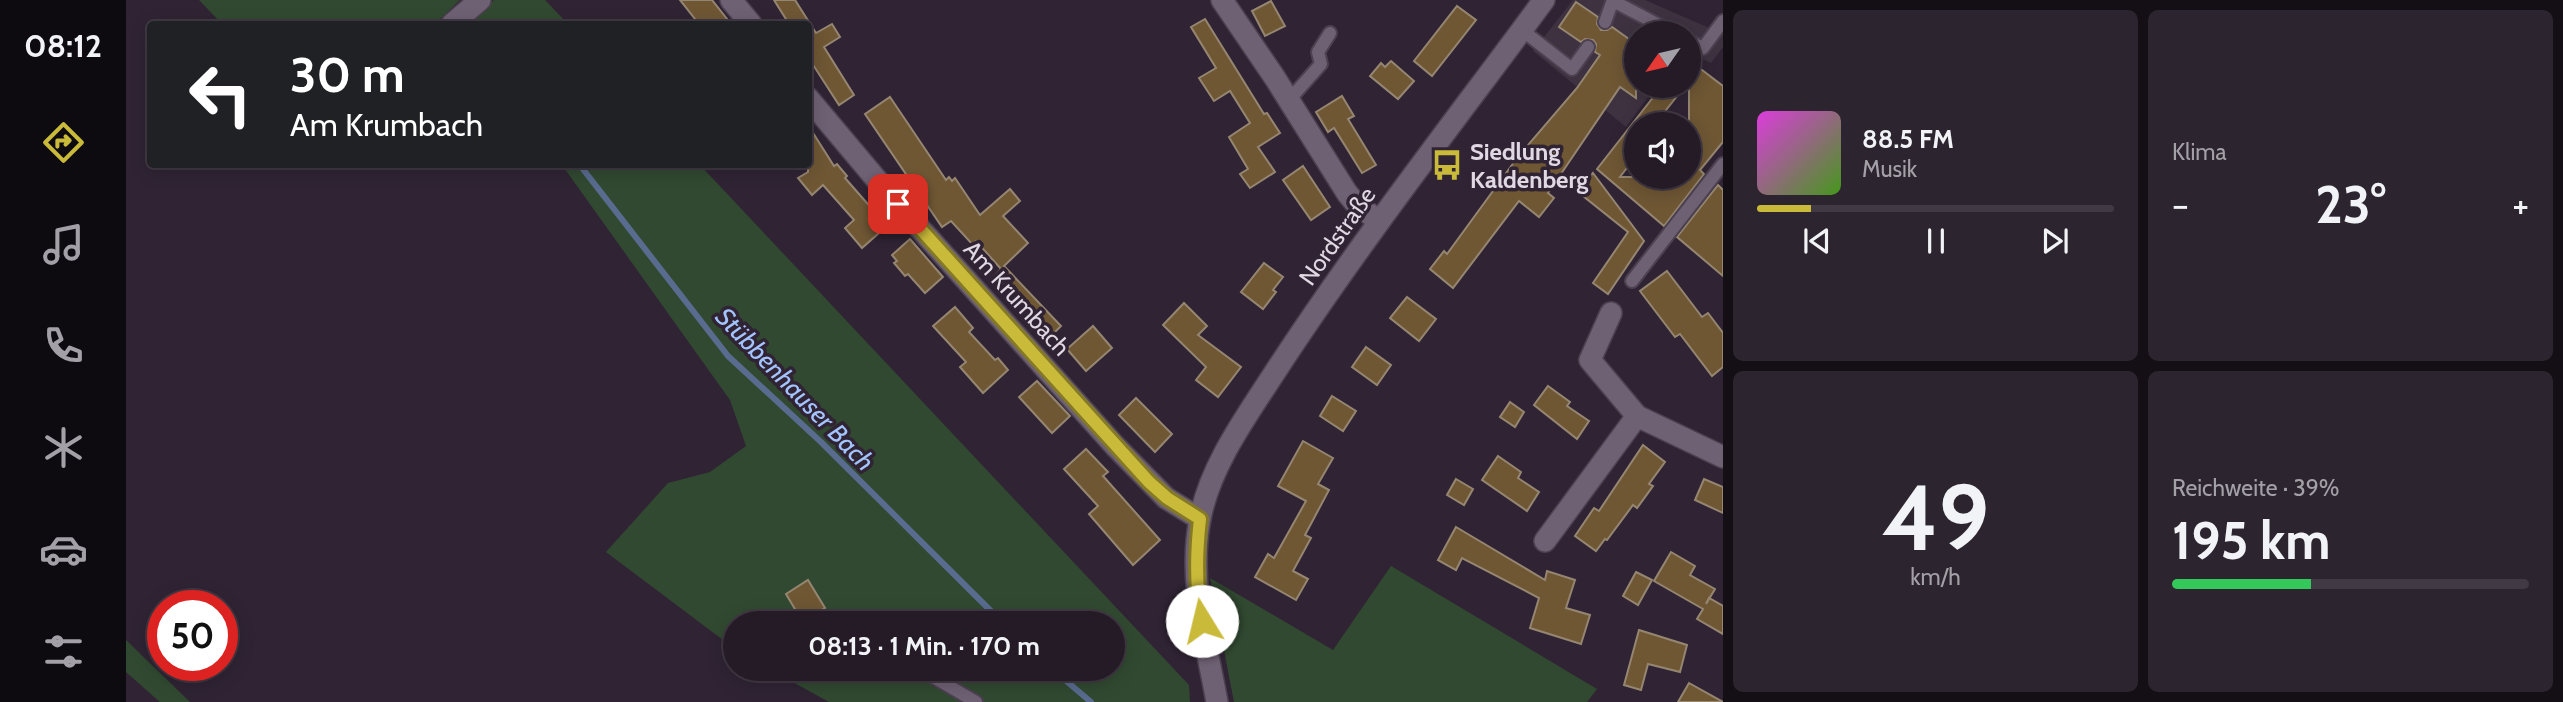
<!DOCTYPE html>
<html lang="de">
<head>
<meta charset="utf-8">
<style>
	:root { --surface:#241b27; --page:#2c242f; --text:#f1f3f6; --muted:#a3a1a7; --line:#413944; --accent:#caba3a }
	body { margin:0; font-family:Cabin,sans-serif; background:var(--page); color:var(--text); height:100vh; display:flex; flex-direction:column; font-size:26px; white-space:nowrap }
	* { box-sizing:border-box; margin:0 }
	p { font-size:23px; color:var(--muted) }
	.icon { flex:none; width:38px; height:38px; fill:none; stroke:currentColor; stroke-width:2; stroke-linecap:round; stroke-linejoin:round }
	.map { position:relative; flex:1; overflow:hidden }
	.side { display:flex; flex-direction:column; gap:10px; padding:10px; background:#140f15; width:840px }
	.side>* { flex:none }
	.top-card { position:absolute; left:21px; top:21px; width:665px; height:147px; border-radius:7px; box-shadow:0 4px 18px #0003,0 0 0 2px var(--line); background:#202124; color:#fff; overflow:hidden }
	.needle { width:46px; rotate:236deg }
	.fabs { position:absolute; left:1498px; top:21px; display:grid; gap:14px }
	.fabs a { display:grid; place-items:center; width:77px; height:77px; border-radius:50%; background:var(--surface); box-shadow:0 4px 18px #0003,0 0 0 2px var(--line); font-size:35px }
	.speed { position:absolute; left:21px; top:590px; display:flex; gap:14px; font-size:35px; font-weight:700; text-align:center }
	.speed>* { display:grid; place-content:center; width:91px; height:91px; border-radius:50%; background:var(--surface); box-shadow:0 4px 18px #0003,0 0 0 2px var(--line); line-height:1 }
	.speed .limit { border:10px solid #d22; background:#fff; color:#111 }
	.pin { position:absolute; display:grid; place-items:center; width:60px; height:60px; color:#fff; margin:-30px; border-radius:14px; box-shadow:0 4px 10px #0006 }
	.me { position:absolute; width:77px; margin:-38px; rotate:351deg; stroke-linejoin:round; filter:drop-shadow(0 0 5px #0008) }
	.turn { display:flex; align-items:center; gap:24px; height:147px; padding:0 28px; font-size:32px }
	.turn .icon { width:91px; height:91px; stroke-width:2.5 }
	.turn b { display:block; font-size:49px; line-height:60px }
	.big { font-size:52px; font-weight:700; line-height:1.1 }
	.side .card { flex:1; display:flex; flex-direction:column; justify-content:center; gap:10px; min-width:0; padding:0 24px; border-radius:10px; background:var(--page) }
	.side .dial { align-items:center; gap:0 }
	.dial b { font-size:91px; line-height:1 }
	.song { display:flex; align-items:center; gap:21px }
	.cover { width:84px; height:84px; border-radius:10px; background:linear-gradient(135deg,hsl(300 70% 55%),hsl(100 70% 35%)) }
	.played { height:7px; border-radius:4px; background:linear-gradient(90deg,var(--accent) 15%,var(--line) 15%) }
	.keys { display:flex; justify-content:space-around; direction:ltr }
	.heat { display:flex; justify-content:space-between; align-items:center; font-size:38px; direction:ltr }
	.charge { height:10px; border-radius:5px; background:linear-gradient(90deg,#34c759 39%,var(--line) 0) }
	.side .tiles { flex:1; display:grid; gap:10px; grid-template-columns:repeat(2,1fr) }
	.trip { position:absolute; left:597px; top:611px; width:402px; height:70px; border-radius:35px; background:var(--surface); box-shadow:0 4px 18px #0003,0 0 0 2px var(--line); font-weight:700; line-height:70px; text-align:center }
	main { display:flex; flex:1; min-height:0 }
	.tabs { display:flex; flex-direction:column; width:126px; justify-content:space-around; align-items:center; background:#0e0b10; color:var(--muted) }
	.tabs .icon { width:49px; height:49px }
	.tabs .selected { color:var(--accent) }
	.tabs b { font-size:32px; color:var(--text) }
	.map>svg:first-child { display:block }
	.commercial { fill:#3e3241 }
	.green { fill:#314931 }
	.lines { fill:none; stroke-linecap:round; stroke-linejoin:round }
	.stream { stroke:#596c8f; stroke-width:6 }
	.building { fill:#6f5734; stroke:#958672; stroke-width:2 }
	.lane-casing { stroke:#4c4150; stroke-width:16 }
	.street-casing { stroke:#4c4150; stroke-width:24 }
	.secondary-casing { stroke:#4c4150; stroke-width:24 }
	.lane { stroke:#6f6174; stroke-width:12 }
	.street { stroke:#6f6174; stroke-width:21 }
	.secondary { stroke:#6f6174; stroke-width:21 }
	.route-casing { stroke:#837926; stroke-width:18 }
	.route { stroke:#caba3a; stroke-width:12 }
	.labels { text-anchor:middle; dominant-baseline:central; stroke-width:7; stroke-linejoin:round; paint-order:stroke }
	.poi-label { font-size:24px; font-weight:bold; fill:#e0d8e3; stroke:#302434; text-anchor:start }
	.street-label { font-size:24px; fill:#e0d8e3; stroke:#302434 }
	.water-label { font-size:26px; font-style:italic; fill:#a3c4fe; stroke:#302434 }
</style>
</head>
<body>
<main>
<nav class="tabs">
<b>08:12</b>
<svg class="icon selected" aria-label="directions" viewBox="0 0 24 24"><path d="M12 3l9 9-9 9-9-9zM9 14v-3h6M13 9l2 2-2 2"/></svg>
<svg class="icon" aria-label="music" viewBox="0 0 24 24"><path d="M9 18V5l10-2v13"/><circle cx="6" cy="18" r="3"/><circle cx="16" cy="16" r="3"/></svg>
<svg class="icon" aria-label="phone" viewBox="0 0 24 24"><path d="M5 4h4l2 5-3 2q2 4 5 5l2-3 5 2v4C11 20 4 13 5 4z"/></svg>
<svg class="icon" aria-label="climate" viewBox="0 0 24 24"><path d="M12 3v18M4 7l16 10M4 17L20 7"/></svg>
<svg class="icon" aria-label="car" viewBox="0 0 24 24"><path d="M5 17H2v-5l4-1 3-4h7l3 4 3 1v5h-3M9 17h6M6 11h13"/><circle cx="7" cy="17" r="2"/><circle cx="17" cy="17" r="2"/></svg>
<svg class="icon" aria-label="filters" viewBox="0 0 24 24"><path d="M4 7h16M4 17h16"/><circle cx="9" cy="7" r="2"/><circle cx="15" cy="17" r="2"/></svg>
</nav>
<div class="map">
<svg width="1597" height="702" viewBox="0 0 1597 702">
	<rect width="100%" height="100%" fill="#302434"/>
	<!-- commercial -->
	<path class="commercial" d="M1447 0H1519L1597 34V47L1585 63 1563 53V33H1510V86H1530L1500 127 1407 51Z"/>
	<!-- green -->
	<g class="green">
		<path d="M73 0H334L309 24H96Z"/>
		<path d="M368 0H419L442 24H337Z"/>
		<path d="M436 165H574L1063 685 1064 702H703L643 669 987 668V623H609V649L480 552 542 483 584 472 620 446 604 400Z"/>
		<path d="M1265 566 1471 689 1461 702H1108L1084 578 1207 650Z"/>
		<path d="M0 640 64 702H34L0 672Z"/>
	</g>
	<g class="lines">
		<!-- stream -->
		<g class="stream">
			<path d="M453 164 602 356 695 442 877 623"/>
			<path d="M925 668 965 702"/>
		</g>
	</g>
	<!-- building -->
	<g class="building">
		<path d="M554 0H586L605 24H573Z"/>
		<path d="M648 0H669L690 33 706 24 714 37 698 47 728 95 713 105 682 57V24H663Z"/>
		<path d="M1145 1 1159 26 1139 36 1126 11Z"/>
		<path d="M1450 2 1472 17 1471 24 1475 30H1481L1486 27 1510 44V98L1494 87 1422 193 1428 198 1413 217 1393 201 1327 288 1304 269 1318 251 1321 254 1391 158 1451 88 1474 55 1469 52 1470 44 1467 40 1459 39 1455 42 1433 27Z"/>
		<path d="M1331 6 1350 20 1306 76 1288 61Z"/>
		<path d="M1079 19 1138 114 1141 113 1154 133 1132 147 1149 172 1124 188 1114 174 1122 169 1103 137 1124 123 1104 91 1088 101 1073 78 1090 68 1065 27Z"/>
		<path d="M1563 60 1597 86V142L1574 170 1578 174 1538 226 1471 169 1536 86H1559L1529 124H1510V156L1494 177H1563Z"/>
		<path d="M1265 61 1288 81 1272 99 1244 76 1255 63 1259 67Z"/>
		<path d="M1216 96 1228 116 1222 119 1250 165 1236 173 1208 128 1202 132 1190 112Z"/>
		<path d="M764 97 820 180 823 177 826 181 829 178 854 215 884 189 894 201 877 216 902 243 878 266 935 326 921 340 864 280 875 269 850 241 846 244 825 221 816 227 739 114Z"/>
		<path d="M682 125 708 166 711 164 721 176 719 178 761 226 736 248 719 228 728 220 697 185 686 195 672 178 682 172Z"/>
		<path d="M1177 166 1204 207 1185 220 1157 180Z"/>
		<path d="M1467 173 1518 241 1482 294 1467 283 1502 232 1452 192Z"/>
		<path d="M1592 185 1597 190V276L1551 237Z"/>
		<path d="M784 239 817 277 799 293 782 274 779 276 768 263 771 261 766 255Z"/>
		<path d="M1138 263 1157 277 1147 290 1150 292 1137 309 1115 292Z"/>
		<path d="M1541 271 1576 317 1582 313 1597 333V367L1586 376 1554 334 1549 337 1514 291Z"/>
		<path d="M1281 297 1310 319 1293 341 1264 318Z"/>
		<path d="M1058 303 1081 326 1072 335 1115 367 1092 397 1070 380 1080 367 1037 325Z"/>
		<path d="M829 307 847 328 843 332 869 360 872 358 882 370 857 393 834 367 840 362 807 326Z"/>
		<path d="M967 326 986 348 960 371 941 349Z"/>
		<path d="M1240 347 1265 365 1251 385 1226 367Z"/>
		<path d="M911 381 944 416 926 433 893 397Z"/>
		<path d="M1422 386 1444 402 1441 406 1463 421 1451 439 1408 405Z"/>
		<path d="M1206 396 1230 411 1217 431 1194 416Z"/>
		<path d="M1010 398 1046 434 1029 452 993 415Z"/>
		<path d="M1384 402 1398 412 1389 427 1374 417Z"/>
		<path d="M1177 441 1207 458 1192 484 1203 490 1179 535 1185 538 1167 571 1182 579 1170 600 1129 577 1142 554 1148 558 1180 501 1152 486Z"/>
		<path d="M1517 445 1539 462 1523 484 1527 486 1511 508 1507 505 1481 540 1479 539 1470 551 1449 536 1468 508 1473 511Z"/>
		<path d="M960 449 982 472 977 476 1034 540 1007 565 963 514 972 506 938 469Z"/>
		<path d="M1372 456 1395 472 1392 478 1413 492 1401 511 1356 480Z"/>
		<path d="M1330 479 1347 489 1338 505 1321 495Z"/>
		<path d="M1578 479 1597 487V513L1569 500Z"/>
		<path d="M1330 527 1419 580 1421 571 1449 580 1440 608 1464 615 1455 644 1404 628 1413 598 1336 558 1330 570 1312 560Z"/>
		<path d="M1545 552 1569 566 1564 575 1589 589 1580 604 1583 598 1597 606V634L1571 619 1577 609 1528 581Z"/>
		<path d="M1510 572 1526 580 1512 605 1497 596Z"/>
		<path d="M682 580 699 608 676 621 660 594Z"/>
		<path d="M1513 630 1561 645 1554 672 1522 664 1515 690 1498 685Z"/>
		<path d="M1563 683 1597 702H1552Z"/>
	</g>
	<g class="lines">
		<defs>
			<g id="lane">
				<path d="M1487 1 1548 33"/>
				<path d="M1479 22 1487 0"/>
				<path d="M1396 30 1446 69 1462 47"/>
				<path d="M1563 41 1577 48 1597 21"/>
				<path d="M1163 100 1195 64 1192 52 1204 33"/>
				<path d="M1506 281 1597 164"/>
				<path d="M792 668 850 702"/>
			</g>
			<g id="street">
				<path d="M605 0 625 24"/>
				<path d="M1096 0 1149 78 1221 193 1230 204 1253 221"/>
				<path d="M326 24 354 0"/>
				<path d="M682 98 756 186 989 446 1040 498 1074 519"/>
				<path d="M1485 313 1464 360 1511 416 1597 457"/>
				<path d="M1419 541 1511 416"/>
			</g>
			<path id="secondary" d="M1091 702C1080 641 1062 581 1074 519 1084 465 1122 414 1151 369 1234 242 1328 122 1418 0"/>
		</defs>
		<!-- lane casing -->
		<use href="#lane" class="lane-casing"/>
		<!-- street casing -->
		<use href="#street" class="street-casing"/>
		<!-- secondary casing -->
		<use href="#secondary" class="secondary-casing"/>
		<!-- lane -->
		<use href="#lane" class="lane"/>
		<!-- street -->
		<use href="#street" class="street"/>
		<!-- secondary -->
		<use href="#secondary" class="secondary"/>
	</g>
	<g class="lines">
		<defs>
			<path id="route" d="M772 204 1023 482 1041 498 1074 519C1070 554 1069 586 1076 621"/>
		</defs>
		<!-- route casing -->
		<use href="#route" class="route-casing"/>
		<!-- route -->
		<use href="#route" class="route"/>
	</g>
	<!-- icons -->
	<defs>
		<symbol id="bus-bare" viewBox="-9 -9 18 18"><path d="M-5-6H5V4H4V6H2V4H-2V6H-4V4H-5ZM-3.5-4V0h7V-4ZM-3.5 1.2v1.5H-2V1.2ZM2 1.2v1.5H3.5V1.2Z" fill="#caba3a" stroke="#302434" stroke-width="2.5" paint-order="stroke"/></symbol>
	</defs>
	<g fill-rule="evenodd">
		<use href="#bus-bare" x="1299" y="143" width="44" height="44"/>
	</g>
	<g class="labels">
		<!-- poi labels -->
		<g class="poi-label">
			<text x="1344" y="151">Siedlung<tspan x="1344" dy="28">Kaldenberg</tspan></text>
		</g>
		<!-- street labels -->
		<g class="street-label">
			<text transform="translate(1211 236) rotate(-55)">Nordstraße</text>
			<text transform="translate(891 298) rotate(48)">Am Krumbach</text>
		</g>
		<!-- water labels -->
		<g class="water-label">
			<text transform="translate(669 389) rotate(46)">Stübbenhauser Bach</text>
		</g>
	</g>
</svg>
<div class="fabs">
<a><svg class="needle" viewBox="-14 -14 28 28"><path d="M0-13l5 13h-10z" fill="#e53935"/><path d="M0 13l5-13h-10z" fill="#a3a1a7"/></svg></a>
<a><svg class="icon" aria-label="sound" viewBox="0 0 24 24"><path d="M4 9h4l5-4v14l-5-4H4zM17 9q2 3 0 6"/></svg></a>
</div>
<div class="speed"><div class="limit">50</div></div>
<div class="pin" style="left:772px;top:204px;background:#d93025"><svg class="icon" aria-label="arrive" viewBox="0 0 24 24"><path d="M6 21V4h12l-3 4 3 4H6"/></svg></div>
<svg class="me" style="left:1076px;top:621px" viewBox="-20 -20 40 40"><circle r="19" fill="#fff"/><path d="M0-13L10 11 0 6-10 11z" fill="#caba3a"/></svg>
<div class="trip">08:13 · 1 Min. · 170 m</div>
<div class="top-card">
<div class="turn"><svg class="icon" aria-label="left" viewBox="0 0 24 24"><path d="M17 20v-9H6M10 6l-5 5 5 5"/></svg><div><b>30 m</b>Am Krumbach</div></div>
</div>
</div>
<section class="side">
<div class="tiles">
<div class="card">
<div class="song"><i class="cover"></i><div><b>88.5 FM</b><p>Musik</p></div></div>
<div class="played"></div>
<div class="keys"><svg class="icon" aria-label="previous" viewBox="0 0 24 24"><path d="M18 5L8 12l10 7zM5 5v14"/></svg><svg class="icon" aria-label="pause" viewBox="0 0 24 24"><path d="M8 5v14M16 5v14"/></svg><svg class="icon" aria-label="next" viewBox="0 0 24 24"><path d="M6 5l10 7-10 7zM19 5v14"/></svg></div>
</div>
<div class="card"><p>Klima</p>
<div class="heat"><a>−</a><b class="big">23°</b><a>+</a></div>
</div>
<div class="card dial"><b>49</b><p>km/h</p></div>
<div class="card"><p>Reichweite · 39%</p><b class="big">195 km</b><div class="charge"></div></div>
</div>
</section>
</main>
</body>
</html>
